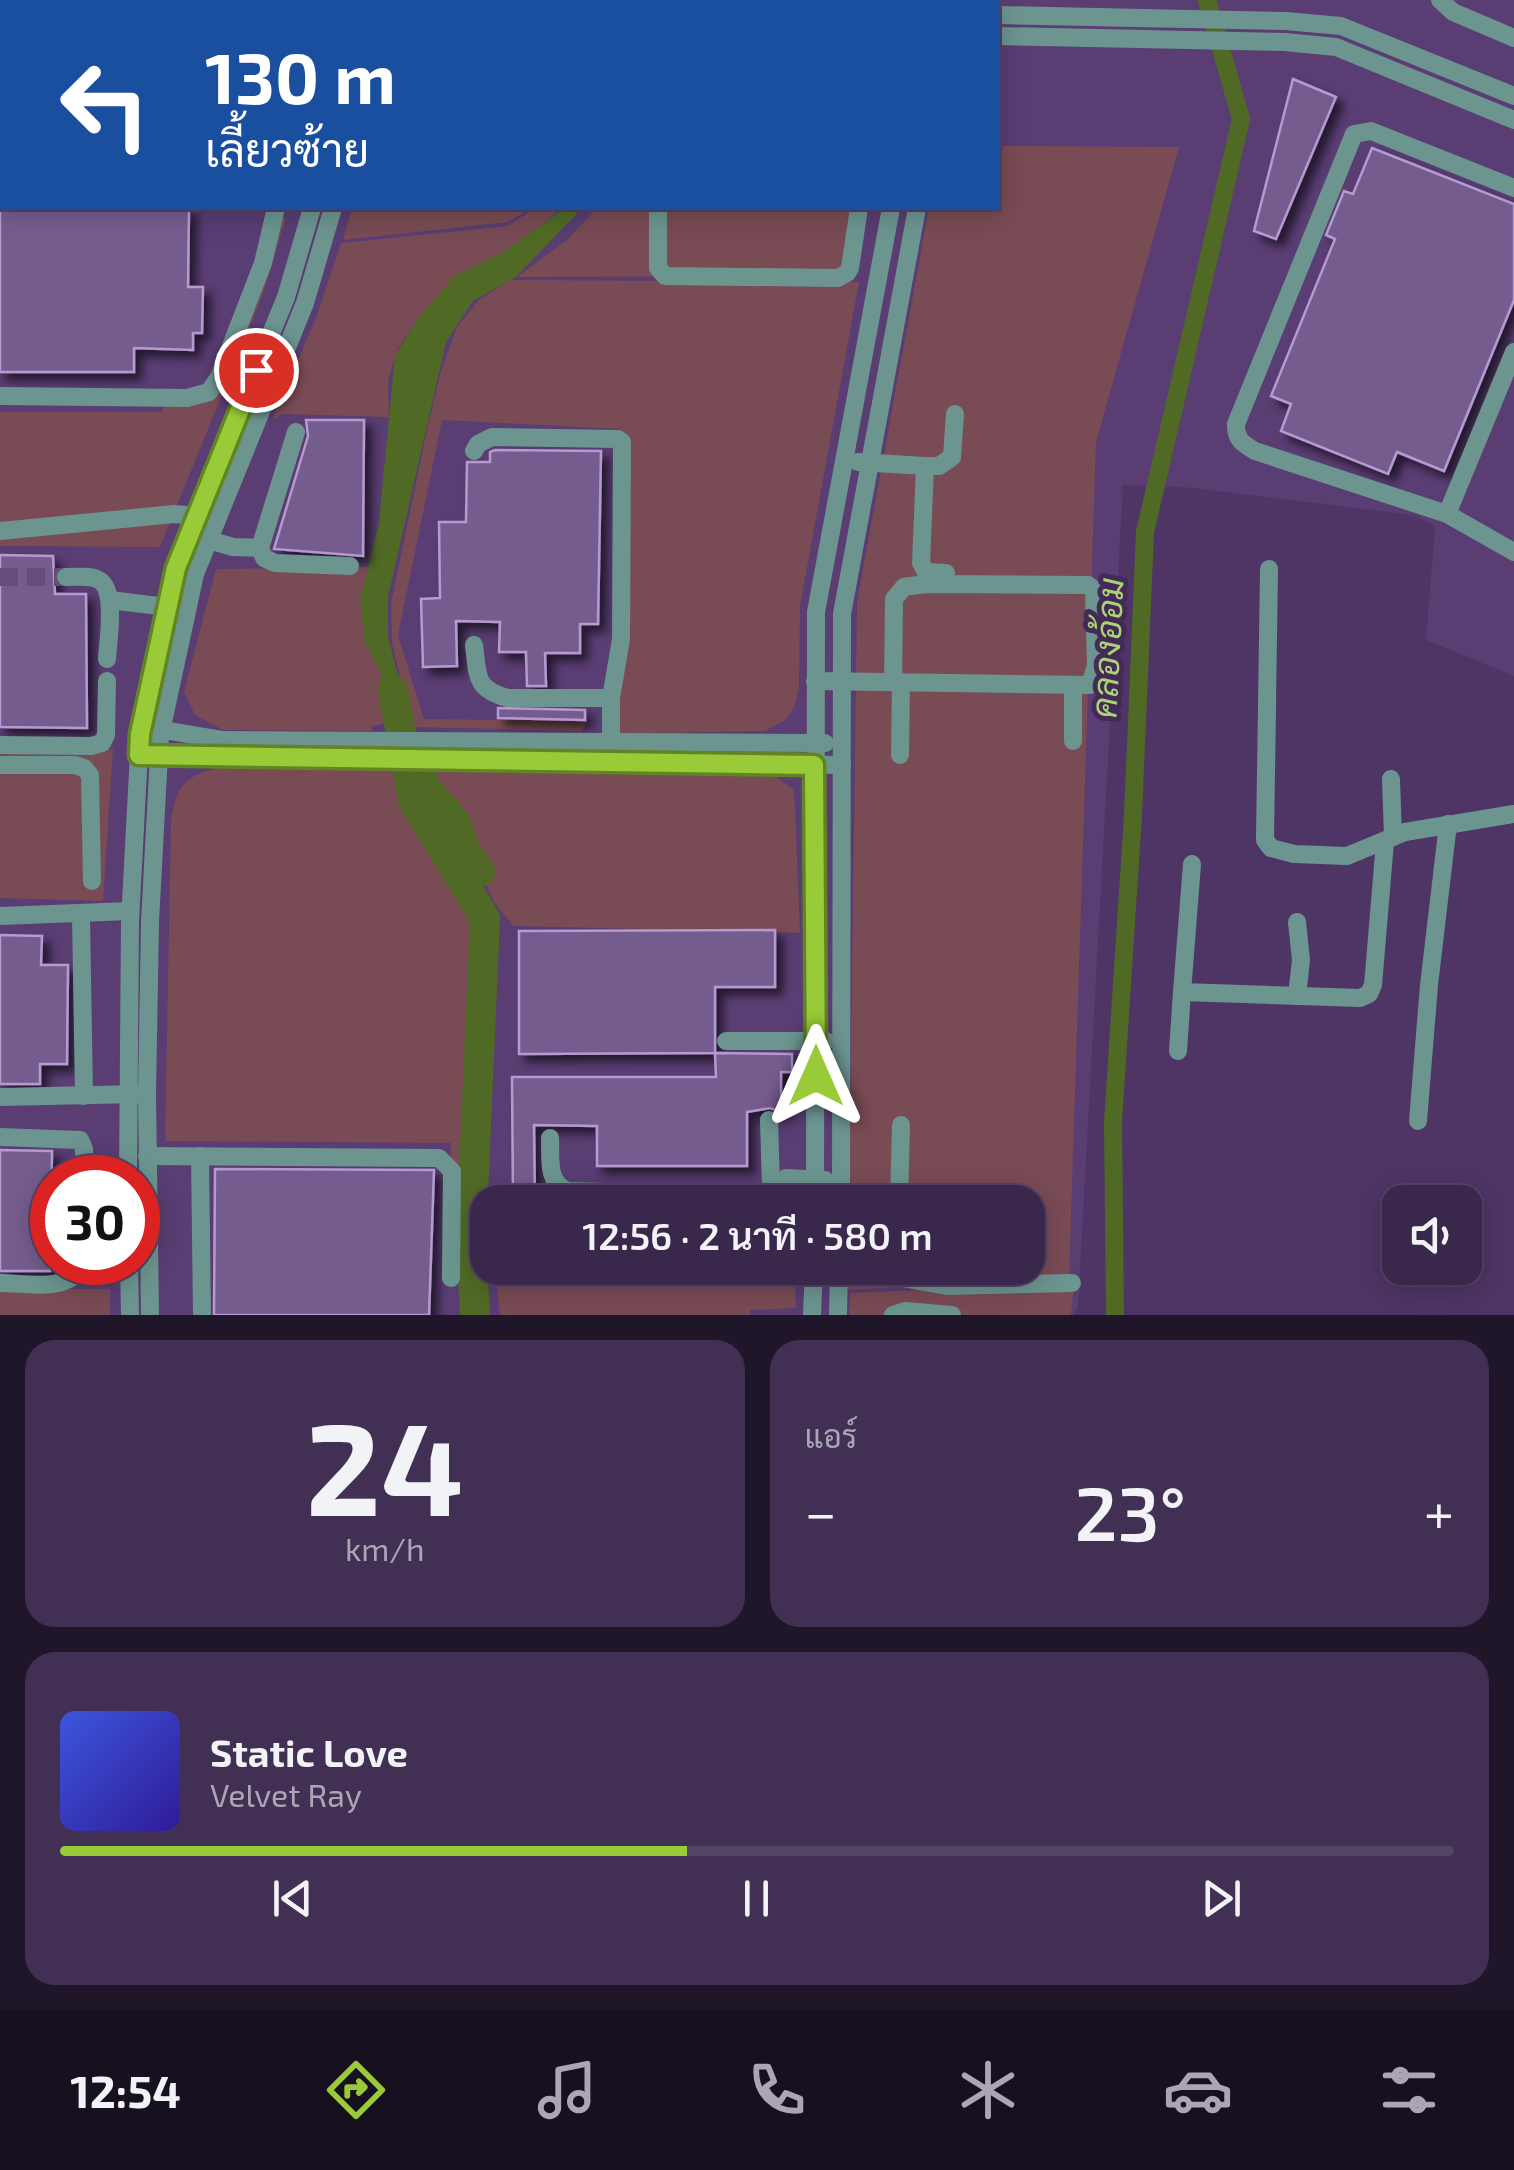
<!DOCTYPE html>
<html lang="th">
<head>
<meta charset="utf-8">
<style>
	:root { --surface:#3a284c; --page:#413053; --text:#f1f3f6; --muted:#aba6b5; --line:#544464; --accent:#98cb37 }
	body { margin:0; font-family:"Exo 2",Sarabun,sans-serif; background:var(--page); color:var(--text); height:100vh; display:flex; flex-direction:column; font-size:38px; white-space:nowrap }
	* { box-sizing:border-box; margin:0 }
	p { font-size:32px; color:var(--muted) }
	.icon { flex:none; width:55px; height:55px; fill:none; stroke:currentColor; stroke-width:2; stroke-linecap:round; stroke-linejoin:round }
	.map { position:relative; height:1315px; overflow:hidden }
	.panel { display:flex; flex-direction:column; gap:25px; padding:25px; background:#20162a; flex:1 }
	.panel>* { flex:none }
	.banner { position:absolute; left:0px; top:0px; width:1000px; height:210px; box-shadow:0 5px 25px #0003,0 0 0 2px var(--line); background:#1a4fa0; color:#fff; overflow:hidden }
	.buttons { position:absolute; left:1382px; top:1185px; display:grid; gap:20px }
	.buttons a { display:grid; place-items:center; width:100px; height:100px; border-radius:20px; background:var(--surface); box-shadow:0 5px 25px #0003,0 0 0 2px var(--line); font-size:50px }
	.speed { position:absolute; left:30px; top:1155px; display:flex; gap:20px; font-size:50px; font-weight:700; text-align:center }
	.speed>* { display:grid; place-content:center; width:130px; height:130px; border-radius:50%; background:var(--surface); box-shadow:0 5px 25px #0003,0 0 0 2px var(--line); line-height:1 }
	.speed .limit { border:15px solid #d22; background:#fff; color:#111 }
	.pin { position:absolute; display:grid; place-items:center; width:85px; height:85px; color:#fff; margin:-42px; border:5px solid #fff; border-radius:50%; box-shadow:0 2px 10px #0007 }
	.me { position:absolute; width:110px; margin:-55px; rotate:0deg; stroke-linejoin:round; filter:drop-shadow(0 0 8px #0008) }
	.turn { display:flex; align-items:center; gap:35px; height:210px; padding:0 40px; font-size:45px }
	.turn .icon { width:130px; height:130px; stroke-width:2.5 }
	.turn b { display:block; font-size:70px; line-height:85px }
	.big { font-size:75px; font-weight:600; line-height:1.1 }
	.panel .card { flex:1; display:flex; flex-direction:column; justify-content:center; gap:15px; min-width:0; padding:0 35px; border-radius:30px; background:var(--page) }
	.panel .dial { align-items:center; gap:0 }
	.dial b { font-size:130px; line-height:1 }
	.song { display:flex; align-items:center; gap:30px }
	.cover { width:120px; height:120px; border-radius:15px; background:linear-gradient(135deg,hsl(230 70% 55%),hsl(250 70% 35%)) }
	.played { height:10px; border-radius:5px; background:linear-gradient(90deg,var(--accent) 45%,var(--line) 45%) }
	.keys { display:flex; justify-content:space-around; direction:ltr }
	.heat { display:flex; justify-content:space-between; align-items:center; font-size:55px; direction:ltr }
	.panel .tiles { flex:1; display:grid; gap:25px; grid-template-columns:1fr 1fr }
	.card:last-child { grid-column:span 2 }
	.trip { position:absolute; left:470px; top:1185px; width:575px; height:100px; border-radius:30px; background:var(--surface); box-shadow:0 5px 25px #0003,0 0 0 2px var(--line); font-weight:600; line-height:100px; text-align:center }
	.tabs { display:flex; height:160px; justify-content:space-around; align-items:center; background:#17101e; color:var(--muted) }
	.tabs .icon { width:70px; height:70px }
	.tabs .selected { color:var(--accent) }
	.tabs b { font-size:45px; color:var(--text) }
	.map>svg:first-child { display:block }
	.built { fill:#593d73; fill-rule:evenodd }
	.green { fill:#794b54 }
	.water { fill:#506a25 }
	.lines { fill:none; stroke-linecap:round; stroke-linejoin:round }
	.canal { stroke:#506a25; stroke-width:18 }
	.river { stroke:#506a25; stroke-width:30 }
	.building { fill:#755b8e; stroke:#b599d0; stroke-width:2.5; filter:url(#shadow) }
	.minor-tunnel { stroke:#644d7a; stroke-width:18; stroke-dasharray:18 9; stroke-linecap:butt }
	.minor { stroke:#6c9590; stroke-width:18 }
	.route-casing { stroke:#638424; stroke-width:25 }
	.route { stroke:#98cb37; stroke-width:18 }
	.labels { text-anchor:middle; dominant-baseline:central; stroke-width:10; stroke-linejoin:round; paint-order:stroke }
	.water-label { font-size:35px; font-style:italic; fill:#add474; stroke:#432a59 }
</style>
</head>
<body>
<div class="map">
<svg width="1514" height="1315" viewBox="0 0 1514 1315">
	<defs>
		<filter id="shadow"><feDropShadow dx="7" dy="7" stdDeviation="5" flood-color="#0009"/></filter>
	</defs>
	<rect width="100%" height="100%" fill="#4e3565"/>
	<!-- built -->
	<path class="built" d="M0 0H1514V676L1426 640 1435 526 1413 515 1183 487 1123 485 1078 1306 1074 1315H0ZM2 2H998V208H2ZM52 1178H138V1262H52ZM488 1202H1028V1268H488Z"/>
	<!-- green -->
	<g class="green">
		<path d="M0 0H245L2 2Z"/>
		<path d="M387 0H770L771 2H387Z"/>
		<path d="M998 146 1179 147 1096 442 1069 1278 848 1290V1268H1028V1202H849L857 602 929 208H998Z"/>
		<path d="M352 208H531L508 222 343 240Z"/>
		<path d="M535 208H561L544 223 503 252 457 277 420 316 397 350 388 381 389 417 283 414 272 420 316 318 341 243 508 226Z"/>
		<path d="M597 208H868L856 276 517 277 567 240Z"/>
		<path d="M286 218 263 294 160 547 0 546V412H162L166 399 205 393 276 219Z"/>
		<path d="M510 280 859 282 800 606 799 688 794 708 784 721 765 731 620 734 617 722 620 429 442 420 398 635 424 719 587 721 582 731 411 727 392 642 391 603 428 425 441 371 457 327 479 300Z"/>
		<path d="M369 567 360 601 365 642 380 671 390 723 372 726V731L223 730 195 715 184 692 216 569Z"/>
		<path d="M0 749H113L103 901 0 898Z"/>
		<path d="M215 768 396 769 399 797 475 915 471 1230 455 1240 445 1281 451 1143 165 1141 171 819C178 785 182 779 215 768Z"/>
		<path d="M424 769 756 770 777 777 793 789 795 805 800 933 513 926 494 902 480 872 464 849 456 822 420 781Z"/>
		<rect x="495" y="1268" width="299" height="11"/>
		<path d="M496 1282 795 1285 796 1308 750 1310 749 1315H500Z"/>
		<path d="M1074 1283 1071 1315H849L850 1293Z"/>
		<rect x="0" y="1289" width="110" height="26"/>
	</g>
	<!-- water -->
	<path class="water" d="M565 208H582L516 277 473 301 446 342 388 597V636L411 729H388V702L380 671 365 642 360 601 379 522 395 355 420 316 454 276 503 252Z"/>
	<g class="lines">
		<!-- canal -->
		<path class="canal" d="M1115 1315 1113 1122 1133 815 1145 532 1241 119 1207 0"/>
		<!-- river -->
		<g class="river">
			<path d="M783 0 784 2"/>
			<path d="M393 690 413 800 485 918 471 1240 475 1315"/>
			<path d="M422 770 418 779 456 822 464 849 480 872"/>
		</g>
	</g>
	<!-- building -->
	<g class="building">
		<path d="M1293 79 1336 97 1276 239 1254 231Z"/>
		<path d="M1372 148 1514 204V300L1444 471 1397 452 1388 474 1281 431 1291 404 1271 396 1335 239 1326 235 1344 191 1353 194Z"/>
		<path d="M0 208H189L188 287H203L202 333H193V350L134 348V372H0Z"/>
		<path d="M306 420H364L363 556 274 549 308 436Z"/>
		<path d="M495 450 601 451 598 624H580V653H545L546 686H527L526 652H499L500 622 456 621 457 666 423 667 421 599 440 598 439 522H466L467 462H490V452Z"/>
		<path d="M0 555 53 556 55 594H86L87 728 0 727Z"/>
		<path d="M498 708 585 710V720L498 718Z"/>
		<path d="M775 930V987H715V1053L519 1054V931Z"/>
		<path d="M0 935 42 936 41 965H68L67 1064H40V1084H0Z"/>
		<path d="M715 1053 792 1054V1072H781V1112L770 1108 747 1112V1166H597V1126L534 1125 535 1202H513L512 1077H716Z"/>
		<path d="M0 1150 52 1151 50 1271H0Z"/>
		<path d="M215 1169 434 1170 429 1315H214Z"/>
	</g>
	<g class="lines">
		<!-- minor-tunnel -->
		<path class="minor-tunnel" d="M0 577H66"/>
		<!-- minor -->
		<g class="minor">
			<path d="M972 0 974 2"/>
			<path d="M1440 0 1453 12 1514 38"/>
			<path d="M309 2V0"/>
			<path d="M343 2V0"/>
			<path d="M363 2V0"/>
			<path d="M926 2V0"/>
			<path d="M952 2 953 0"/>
			<path d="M0 6H2"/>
			<path d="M998 15 1286 21 1341 26 1514 96"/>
			<path d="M998 36 1285 42 1336 47 1514 120"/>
			<path d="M1514 188 1371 131 1354 134 1236 424C1235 439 1243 444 1255 451L1447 514 1514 552"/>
			<path d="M658 208V268L665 276 838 278 847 273 850 268 859 208"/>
			<path d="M0 396 187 398 209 392 219 377 263 263 276 208"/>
			<path d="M296 432 260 548 264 558 275 563 350 566"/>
			<path d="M474 451 478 444 492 437 618 439 622 442 621 639 611 698V750"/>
			<path d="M858 462 925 466 921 563 926 572 946 573"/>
			<path d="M925 466H939L952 457 955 414"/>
			<path d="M1447 514 1514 352"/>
			<path d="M0 531 174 514 197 516"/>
			<path d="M209 540 233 547 260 548"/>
			<path d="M1269 569 1265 840 1271 848 1294 854 1347 856 1405 832 1514 814"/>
			<path d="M66 577C76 577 90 575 99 580 117 590 108 641 107 659"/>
			<path d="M110 600 167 607"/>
			<path d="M474 645C478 675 474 689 508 698H611"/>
			<path d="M815 681 1090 685 1096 666 1094 590 1088 585 925 584 904 587 894 599 893 682"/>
			<path d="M152 728 223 740 825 743"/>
			<path d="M1073 741V686"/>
			<path d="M0 745 91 746 102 743 106 735 107 681"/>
			<path d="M900 755 901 682"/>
			<path d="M149 756 842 765"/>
			<path d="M0 765H75L84 768 90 775 92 881"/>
			<path d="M1391 779 1393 837"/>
			<path d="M1192 864 1182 992 1360 998 1369 994 1373 985 1385 842"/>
			<path d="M0 916 130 911"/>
			<path d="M81 916 84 1096"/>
			<path d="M1297 996 1301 960 1297 922"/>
			<path d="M726 1041H826"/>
			<path d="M1178 1051 1182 992"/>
			<path d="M0 1097 139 1094"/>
			<path d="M769 1120 771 1187"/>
			<path d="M1418 1121 1429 985 1448 824"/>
			<path d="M0 1137 80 1140 84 1149 85 1178"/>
			<path d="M550 1138C551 1158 546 1181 567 1191L758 1196 786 1178 825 1180"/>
			<path d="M147 1156 439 1158 452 1171 451 1278"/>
			<path d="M200 1156 202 1315"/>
			<path d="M128 1178 130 921 140 734 175 568 286 297 312 208"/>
			<path d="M815 1202 816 612 891 208"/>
			<path d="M841 1202 842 614 917 208"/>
			<path d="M899 1202 901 1125"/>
			<path d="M129 1262 130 1315"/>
			<path d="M814 1268 880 1274 947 1286 1072 1283"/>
			<path d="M0 1283C28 1283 72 1294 83 1262"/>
			<path d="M150 1315 147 1094 150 922 160 736 195 574 305 303 333 208"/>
			<path d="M812 1315 814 1268"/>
			<path d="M838 1315 839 1268"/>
			<path d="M893 1315 905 1311 952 1315"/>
		</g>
	</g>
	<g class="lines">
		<defs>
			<path id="route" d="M256 370 176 568 140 734 139 755 814 765 816 1076"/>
		</defs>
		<!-- route casing -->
		<use href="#route" class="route-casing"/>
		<!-- route -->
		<use href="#route" class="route"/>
	</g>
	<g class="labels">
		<!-- water labels -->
		<g class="water-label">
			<text transform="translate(1106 648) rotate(-87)">คลองอ้อม</text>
		</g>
	</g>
</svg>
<div class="buttons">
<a><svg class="icon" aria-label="sound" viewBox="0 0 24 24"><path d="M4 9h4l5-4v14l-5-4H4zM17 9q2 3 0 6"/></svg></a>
</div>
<div class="speed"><div class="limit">30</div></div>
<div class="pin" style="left:256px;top:370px;background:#d93025"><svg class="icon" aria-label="arrive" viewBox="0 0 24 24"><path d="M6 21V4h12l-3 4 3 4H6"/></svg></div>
<svg class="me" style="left:816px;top:1076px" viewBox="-20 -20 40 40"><path d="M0-17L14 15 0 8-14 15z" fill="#98cb37" stroke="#fff" stroke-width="4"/></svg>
<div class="trip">12:56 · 2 นาที · 580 m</div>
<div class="banner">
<div class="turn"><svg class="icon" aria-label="left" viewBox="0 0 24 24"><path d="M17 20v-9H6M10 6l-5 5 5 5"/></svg><div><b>130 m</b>เลี้ยวซ้าย</div></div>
</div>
</div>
<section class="panel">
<div class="tiles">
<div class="card dial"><b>24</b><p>km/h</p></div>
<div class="card"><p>แอร์</p>
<div class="heat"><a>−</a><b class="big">23°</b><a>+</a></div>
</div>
<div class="card">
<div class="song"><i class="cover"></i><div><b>Static Love</b><p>Velvet Ray</p></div></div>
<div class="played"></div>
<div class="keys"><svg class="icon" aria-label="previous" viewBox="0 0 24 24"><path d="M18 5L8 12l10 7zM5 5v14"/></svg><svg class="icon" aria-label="pause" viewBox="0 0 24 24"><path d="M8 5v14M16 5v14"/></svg><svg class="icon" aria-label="next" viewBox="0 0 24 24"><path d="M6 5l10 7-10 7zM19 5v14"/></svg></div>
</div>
</div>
</section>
<nav class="tabs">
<b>12:54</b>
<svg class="icon selected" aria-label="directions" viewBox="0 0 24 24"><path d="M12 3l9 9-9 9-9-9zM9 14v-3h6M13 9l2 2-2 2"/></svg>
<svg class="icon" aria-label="music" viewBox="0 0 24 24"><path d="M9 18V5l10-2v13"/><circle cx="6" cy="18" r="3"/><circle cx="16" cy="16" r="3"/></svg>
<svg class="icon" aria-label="phone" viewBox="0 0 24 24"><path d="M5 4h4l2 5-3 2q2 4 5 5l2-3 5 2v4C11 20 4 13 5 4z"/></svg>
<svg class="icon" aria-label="climate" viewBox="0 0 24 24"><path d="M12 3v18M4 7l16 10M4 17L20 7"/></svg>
<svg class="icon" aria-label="car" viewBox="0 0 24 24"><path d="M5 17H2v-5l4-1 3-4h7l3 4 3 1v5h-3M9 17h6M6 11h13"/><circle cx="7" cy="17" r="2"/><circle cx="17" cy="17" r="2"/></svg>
<svg class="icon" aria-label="filters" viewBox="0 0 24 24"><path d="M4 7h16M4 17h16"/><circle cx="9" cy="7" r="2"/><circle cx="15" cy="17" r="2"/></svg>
</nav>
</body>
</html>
